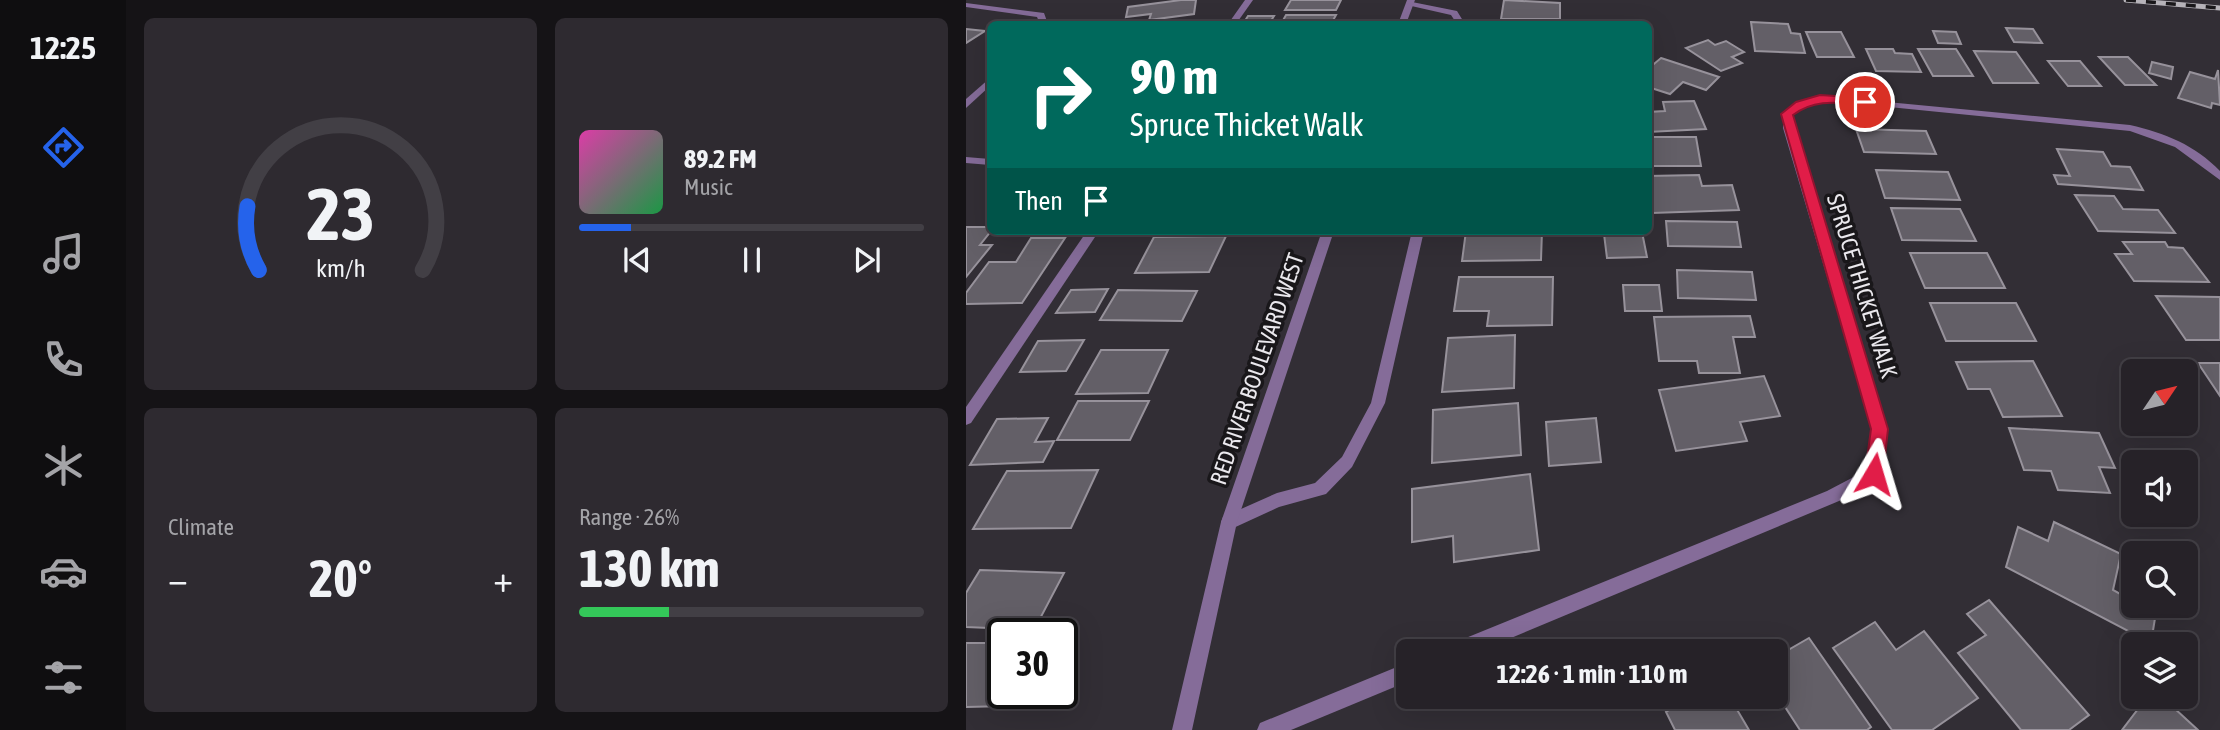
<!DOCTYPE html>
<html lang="en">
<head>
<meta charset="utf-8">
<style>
	:root { --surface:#262228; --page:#2e2a30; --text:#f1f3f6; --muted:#a4a4a8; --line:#423f45; --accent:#2563eb }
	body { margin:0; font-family:"Asap Condensed",sans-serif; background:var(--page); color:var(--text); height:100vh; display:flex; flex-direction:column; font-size:26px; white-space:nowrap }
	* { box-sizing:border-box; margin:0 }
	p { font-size:23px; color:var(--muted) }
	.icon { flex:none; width:38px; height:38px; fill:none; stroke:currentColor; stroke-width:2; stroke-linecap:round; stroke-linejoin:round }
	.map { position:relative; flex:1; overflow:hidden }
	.drawer { display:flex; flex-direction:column; gap:18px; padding:18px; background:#151316; width:840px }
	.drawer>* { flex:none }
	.banner { position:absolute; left:21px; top:21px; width:665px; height:214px; border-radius:10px; box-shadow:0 7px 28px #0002,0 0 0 2px var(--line); background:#00695c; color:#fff; overflow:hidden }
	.needle { width:46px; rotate:55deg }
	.buttons { position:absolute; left:1155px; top:359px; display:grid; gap:14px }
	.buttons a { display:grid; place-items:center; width:77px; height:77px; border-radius:10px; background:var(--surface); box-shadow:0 7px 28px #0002,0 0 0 2px var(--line); font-size:35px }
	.speed { position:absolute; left:21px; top:618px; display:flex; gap:14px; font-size:35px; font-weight:700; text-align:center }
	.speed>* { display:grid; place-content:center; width:91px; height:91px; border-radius:50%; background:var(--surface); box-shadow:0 7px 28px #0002,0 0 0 2px var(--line); line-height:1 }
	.speed .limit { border:4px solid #111; border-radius:10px; background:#fff; color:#111 }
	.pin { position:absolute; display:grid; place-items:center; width:60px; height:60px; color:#fff; margin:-30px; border:4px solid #fff; border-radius:50%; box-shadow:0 2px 7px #0007 }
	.me { position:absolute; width:77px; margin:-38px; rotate:7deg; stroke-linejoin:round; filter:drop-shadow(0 0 5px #0008) }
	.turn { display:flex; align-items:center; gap:24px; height:147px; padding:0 28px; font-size:32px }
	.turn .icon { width:91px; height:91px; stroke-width:2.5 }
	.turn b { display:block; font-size:49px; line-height:60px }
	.then { display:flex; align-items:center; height:66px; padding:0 28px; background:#0003; gap:14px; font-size:26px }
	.big { font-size:52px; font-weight:700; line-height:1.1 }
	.drawer .widget { flex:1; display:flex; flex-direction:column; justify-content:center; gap:10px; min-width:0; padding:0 24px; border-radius:10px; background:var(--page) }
	.drawer .dial { align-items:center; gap:0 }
	.dial svg { height:182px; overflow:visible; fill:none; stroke:var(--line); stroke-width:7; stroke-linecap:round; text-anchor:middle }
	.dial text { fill:var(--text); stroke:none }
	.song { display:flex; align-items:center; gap:21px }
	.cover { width:84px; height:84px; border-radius:10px; background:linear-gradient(135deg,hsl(320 70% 55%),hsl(140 70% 35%)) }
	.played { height:7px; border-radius:4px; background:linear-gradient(90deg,var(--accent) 15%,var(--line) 15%) }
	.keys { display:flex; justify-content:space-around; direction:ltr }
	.heat { display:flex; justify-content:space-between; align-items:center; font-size:38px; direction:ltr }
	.charge { height:10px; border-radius:5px; background:linear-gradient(90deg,#34c759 26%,var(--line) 0) }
	.drawer .tiles { flex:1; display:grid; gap:18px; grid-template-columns:repeat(2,1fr) }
	.trip { position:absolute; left:430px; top:639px; width:392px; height:70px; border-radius:10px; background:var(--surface); box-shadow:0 7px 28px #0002,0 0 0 2px var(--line); font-weight:700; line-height:70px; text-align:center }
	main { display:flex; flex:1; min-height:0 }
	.menu { display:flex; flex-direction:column; width:126px; justify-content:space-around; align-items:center; background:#0f0e10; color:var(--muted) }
	.menu .icon { width:49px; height:49px }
	.menu .on { color:var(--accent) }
	.menu b { font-size:32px; color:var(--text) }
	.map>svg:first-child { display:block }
	.building { fill:#635f67; stroke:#97929b; stroke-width:2 }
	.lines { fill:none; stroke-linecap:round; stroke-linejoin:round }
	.lane { fill:#856c99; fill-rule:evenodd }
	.street { fill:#856c99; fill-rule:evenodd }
	.rail-casing { stroke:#b6b3b9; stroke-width:5 }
	.rail { stroke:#19171a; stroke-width:3.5; stroke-dasharray:10; stroke-linecap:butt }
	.route { fill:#e11d48; stroke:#92132f; stroke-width:2 }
	.labels { text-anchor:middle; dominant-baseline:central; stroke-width:7; stroke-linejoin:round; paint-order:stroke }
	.street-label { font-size:23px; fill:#eae8ed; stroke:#19171a }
</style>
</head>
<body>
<main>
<nav class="menu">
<b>12:25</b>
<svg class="icon on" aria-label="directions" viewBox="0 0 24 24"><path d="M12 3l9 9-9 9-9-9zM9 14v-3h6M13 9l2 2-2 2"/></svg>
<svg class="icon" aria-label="music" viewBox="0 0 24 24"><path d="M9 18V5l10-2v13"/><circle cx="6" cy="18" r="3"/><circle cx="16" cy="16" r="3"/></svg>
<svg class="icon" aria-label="phone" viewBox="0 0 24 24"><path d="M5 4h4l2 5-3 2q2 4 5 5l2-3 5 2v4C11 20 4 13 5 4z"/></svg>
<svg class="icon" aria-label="climate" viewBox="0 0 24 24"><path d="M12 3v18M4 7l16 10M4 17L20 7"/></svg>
<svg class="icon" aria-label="car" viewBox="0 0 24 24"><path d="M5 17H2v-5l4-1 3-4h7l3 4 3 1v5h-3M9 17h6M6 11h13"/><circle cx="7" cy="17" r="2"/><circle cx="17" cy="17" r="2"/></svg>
<svg class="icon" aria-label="filters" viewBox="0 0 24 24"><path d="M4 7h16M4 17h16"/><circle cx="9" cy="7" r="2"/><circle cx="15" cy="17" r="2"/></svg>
</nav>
<section class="drawer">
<div class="tiles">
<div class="widget dial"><svg viewBox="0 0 100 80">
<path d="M14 69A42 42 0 1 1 86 69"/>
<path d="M14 69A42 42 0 0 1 9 41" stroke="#2563eb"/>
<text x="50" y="56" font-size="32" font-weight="700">23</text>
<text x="50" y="72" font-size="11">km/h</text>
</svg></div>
<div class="widget">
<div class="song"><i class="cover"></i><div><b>89.2 FM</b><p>Music</p></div></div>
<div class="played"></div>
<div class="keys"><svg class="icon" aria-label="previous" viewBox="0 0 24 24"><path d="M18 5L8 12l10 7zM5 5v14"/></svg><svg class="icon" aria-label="pause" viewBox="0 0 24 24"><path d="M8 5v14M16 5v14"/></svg><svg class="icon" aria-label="next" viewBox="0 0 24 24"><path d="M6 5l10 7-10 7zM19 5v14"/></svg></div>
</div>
<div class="widget"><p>Climate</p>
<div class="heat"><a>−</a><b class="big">20°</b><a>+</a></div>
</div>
<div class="widget"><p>Range · 26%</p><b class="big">130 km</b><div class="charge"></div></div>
</div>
</section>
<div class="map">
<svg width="1254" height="730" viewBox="0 0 1254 730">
	<rect width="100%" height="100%" fill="#322e35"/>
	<!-- building -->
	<g class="building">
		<path d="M215 0H230L228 14 183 20 185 14 160 17 162 7Z"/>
		<path d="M325 0H375L370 10H319Z"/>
		<path d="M538 0 594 3V19H535Z"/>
		<path d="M320 15H370L365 24H315Z"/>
		<path d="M282 16H308L303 24H277Z"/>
		<path d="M785 22 822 24 825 33 834 34 839 53 789 51Z"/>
		<path d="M1040 28 1067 29 1076 43 1048 42Z"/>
		<path d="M0 29 19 31 0 43Z"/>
		<path d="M967 31 990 32 995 44 972 43Z"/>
		<path d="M840 32H875L888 57H851Z"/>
		<path d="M742 40 749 45 760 41 778 52 766 57 776 63 755 71 720 48Z"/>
		<path d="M900 49H927L929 53 946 54 955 72 910 71Z"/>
		<path d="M952 49H990L1007 76H967Z"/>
		<path d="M1008 51 1050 52 1072 83H1027Z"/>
		<path d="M1133 57H1162L1190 85H1159Z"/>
		<path d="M695 58 753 77 740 90 717 82 704 94 682 87V69Z"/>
		<path d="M1082 61H1114L1135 86H1102Z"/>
		<path d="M1186 62 1207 67 1205 79 1183 73Z"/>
		<path d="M1252 70 1254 105 1246 103 1245 108 1212 98 1224 72 1249 79Z"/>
		<path d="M728 101 740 129 682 132V112L699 111 697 102Z"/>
		<path d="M890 129 960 131 970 154 898 152Z"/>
		<path d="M685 137H730L735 166H687Z"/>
		<path d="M1091 149 1137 152 1145 166 1164 167 1177 190 1092 184 1088 175 1104 176Z"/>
		<path d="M910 170 982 172 994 200 919 198Z"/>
		<path d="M733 175 736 186 766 185 773 210 686 213 682 176Z"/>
		<path d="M1109 195 1148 196 1157 209 1192 210 1209 233 1132 231Z"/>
		<path d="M925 208 994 209 1010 241 936 240Z"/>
		<path d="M700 221 771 222 775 247 702 246Z"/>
		<path d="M0 227H24L25 231 14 245H26L0 277Z"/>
		<path d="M500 231H576L575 260 496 261Z"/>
		<path d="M676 232 681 257 641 258 638 234Z"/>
		<path d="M260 236 243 272 169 273 188 237Z"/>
		<path d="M65 238H99L56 303 0 304V293L23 262H50Z"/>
		<path d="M1157 242H1199L1202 247 1217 248 1243 282 1168 281 1149 254H1166Z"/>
		<path d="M944 253H1021L1039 288H959Z"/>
		<path d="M711 270 786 272 790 300 712 298Z"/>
		<path d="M493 277H587L586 325 521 326 523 311H488Z"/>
		<path d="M657 285H693L696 311H659Z"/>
		<path d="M142 289 129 312 90 313 105 290Z"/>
		<path d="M152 290 231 291 216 321 134 320Z"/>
		<path d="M1190 296 1254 297V340H1220Z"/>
		<path d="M964 303H1050L1070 341H980Z"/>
		<path d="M784 316 789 337H767L774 373H733L731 361H693L688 317Z"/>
		<path d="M549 335 548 388 476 392 482 338Z"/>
		<path d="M118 340 100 371 54 372 72 341Z"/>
		<path d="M135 350H202L182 393 110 394Z"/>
		<path d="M1067 361 1096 416 1037 417 1024 389H1002L990 362Z"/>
		<path d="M1232 363H1254V396Z"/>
		<path d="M798 376 814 416 774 422 781 441 710 451 693 390Z"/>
		<path d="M112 401H183L164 440H91Z"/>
		<path d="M552 403 555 455 466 463 467 410Z"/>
		<path d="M82 418 69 442 88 441 77 462 4 465 31 419Z"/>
		<path d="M630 418 635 462 583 466 580 422Z"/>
		<path d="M1043 428 1133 433 1149 468 1133 467 1144 493 1092 490 1085 471 1058 470Z"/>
		<path d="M132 470 105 528 7 529 41 471Z"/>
		<path d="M564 474 573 550 488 562 487 536 446 542V489Z"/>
		<path d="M1088 522 1155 554 1147 590 1167 601V606H1177L1190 612 1185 643 1040 567 1052 527 1082 541Z"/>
		<path d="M14 570 98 573 68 630 0 627V593Z"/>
		<path d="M1023 600 1123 715 1103 730H1055L992 653 1020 635 1001 614Z"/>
		<path d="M909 622 930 650 958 631 1012 698 966 730H926L867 648Z"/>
		<path d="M843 638 905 727 901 730H834L810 693V657Z"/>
		<path d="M0 643H37V693H46L40 706 0 707Z"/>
		<path d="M727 696H763L783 730H709L700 712Z"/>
		<path d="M1182 696H1195L1232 730H1156Z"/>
	</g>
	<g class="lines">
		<!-- lane -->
		<g class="lane">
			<path d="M279 0H287L270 24H262Z"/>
			<path d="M441 1 491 11 499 24H491L485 15 441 5Z"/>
			<path d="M121 231H133L5 423 0 425V407Z"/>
			<path d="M446 231H458L419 403 386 467 360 494 313 507 263 530 257 527 255 522 257 517 311 493 349 483 376 457 405 403Z"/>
		</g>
		<!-- street -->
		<g class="street">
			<path d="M441 0H449L440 24H432Z"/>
			<path d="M0 3 78 13 82 24H74L71 17 0 7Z"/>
			<path d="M24 78V86L0 108V99Z"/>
			<path d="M858 96 1164 125C1199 133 1229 145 1254 171V180L1209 147 1164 131 873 102C855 102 841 105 826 115L827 128 922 429 914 479 873 501 514 651H483L485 644 861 491 901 470 906 429 817 128V112L836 102Z"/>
			<path d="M0 157 24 159V165L0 163Z"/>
			<path d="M356 231H368L271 522 226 730H206L255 522Z"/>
			<path d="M443 662V681L325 730H291L294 723Z"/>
		</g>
		<defs>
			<path id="rail" d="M1160 0 1254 8"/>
		</defs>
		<!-- rail casing -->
		<use href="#rail" class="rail-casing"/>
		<!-- rail -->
		<use href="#rail" class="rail"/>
	</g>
	<!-- route -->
	<path class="route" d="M854 95 899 98 905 102 899 105C872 103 850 98 827 115L922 429 917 474 914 480 908 482 902 480 899 474 905 429 815 114 830 102Z"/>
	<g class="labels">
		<!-- street labels -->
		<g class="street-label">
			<text transform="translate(896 286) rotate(73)">SPRUCE THICKET WALK</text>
			<text transform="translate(291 369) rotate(-71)">RED RIVER BOULEVARD WEST</text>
		</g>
	</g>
</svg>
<div class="buttons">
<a><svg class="needle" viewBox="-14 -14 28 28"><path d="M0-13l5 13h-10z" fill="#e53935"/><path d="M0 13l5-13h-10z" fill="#a4a4a8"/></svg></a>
<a><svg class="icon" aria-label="sound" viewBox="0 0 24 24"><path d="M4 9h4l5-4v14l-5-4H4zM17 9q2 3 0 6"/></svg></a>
<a><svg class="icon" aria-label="search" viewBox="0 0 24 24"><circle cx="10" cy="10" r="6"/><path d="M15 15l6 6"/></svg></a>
<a><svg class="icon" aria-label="layers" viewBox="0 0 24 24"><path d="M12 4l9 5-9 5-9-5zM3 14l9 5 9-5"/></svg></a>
</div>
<div class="speed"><div class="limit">30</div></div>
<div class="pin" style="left:899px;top:102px;background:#d93025"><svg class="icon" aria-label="arrive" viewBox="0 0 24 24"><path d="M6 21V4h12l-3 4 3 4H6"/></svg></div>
<svg class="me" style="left:908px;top:474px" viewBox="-20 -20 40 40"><path d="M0-17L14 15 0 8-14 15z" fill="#e11d48" stroke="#fff" stroke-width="4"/></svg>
<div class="trip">12:26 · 1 min · 110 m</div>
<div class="banner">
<div class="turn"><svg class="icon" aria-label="right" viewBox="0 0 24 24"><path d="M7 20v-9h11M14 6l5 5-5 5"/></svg><div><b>90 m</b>Spruce Thicket Walk</div></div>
<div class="then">Then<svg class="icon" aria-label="arrive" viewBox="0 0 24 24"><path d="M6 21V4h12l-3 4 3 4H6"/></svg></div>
</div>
</div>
</main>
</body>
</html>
